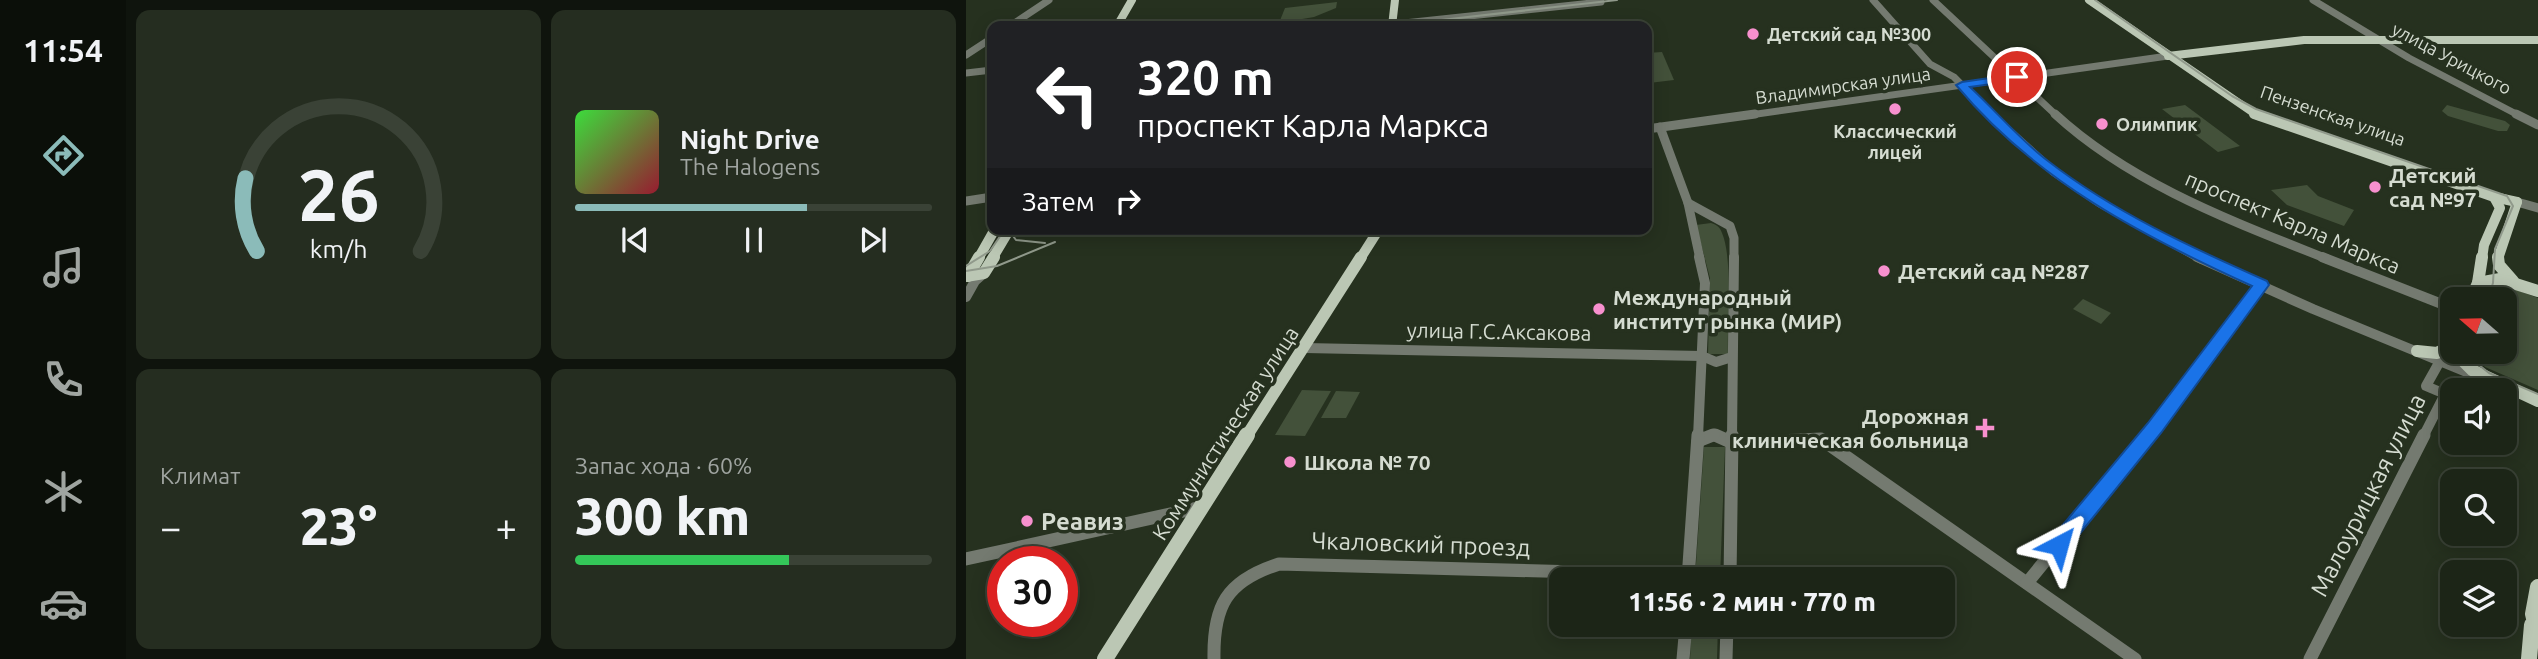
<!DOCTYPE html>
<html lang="ru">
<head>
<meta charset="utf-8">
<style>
	:root { --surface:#1c2517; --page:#252d20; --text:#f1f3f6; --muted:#a0a5a1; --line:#3a4236; --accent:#8bbbb9 }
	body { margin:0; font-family:Ubuntu,sans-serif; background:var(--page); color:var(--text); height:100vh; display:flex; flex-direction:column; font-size:26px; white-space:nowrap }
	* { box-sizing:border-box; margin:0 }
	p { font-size:23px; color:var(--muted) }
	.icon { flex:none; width:38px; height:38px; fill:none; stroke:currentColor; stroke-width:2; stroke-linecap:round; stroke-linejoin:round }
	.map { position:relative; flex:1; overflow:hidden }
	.sheet { display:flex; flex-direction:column; gap:10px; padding:10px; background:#0f140d; width:840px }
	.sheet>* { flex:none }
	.top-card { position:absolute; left:21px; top:21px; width:665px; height:214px; border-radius:14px; box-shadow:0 4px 18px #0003,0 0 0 2px var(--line); background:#202124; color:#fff; overflow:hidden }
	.needle { width:46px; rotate:290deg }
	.buttons { position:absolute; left:1474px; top:287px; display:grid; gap:14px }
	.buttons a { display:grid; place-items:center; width:77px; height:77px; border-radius:14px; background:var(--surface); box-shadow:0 4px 18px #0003,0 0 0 2px var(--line); font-size:35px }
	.speed { position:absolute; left:21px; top:546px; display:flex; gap:14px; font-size:35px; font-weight:700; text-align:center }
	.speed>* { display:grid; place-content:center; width:91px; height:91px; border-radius:50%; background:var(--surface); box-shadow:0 4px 18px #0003,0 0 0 2px var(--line); line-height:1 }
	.speed .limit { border:10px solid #d22; background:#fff; color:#111 }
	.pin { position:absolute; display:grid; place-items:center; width:60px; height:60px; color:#fff; margin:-30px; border:4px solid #fff; border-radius:50%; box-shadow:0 2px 7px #0007 }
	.me { position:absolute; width:77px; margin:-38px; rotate:39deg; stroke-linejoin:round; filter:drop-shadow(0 0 5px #0008) }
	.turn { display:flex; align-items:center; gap:24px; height:147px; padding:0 35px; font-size:32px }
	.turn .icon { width:91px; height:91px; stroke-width:2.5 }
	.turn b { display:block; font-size:49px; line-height:60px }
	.then { display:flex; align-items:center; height:66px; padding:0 35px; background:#0003; gap:14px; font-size:26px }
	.big { font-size:52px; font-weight:800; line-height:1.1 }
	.sheet .tile { flex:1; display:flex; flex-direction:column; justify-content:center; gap:10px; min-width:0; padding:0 24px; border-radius:14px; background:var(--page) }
	.sheet .dial { align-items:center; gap:0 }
	.dial svg { height:182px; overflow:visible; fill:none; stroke:var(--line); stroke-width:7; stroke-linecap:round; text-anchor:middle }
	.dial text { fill:var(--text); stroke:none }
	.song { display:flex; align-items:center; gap:21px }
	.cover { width:84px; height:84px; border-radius:10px; background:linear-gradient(135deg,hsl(120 70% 55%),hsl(350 70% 35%)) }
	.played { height:7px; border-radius:4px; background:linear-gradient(90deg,var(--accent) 65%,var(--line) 65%) }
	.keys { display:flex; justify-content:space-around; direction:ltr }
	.heat { display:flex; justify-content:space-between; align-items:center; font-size:38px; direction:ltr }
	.charge { height:10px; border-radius:5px; background:linear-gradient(90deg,#34c759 60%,var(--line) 0) }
	.sheet .tiles { flex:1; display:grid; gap:10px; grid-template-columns:repeat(2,1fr) }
	.trip { position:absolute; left:583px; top:567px; width:406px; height:70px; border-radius:14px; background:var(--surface); box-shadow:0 4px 18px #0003,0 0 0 2px var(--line); font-weight:800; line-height:70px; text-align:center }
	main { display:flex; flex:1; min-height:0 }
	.dock { display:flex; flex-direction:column; width:126px; justify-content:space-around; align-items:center; background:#0b0f09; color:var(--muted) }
	.dock .icon { width:49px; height:49px }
	.dock .current { color:var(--accent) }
	.dock b { font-size:32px; color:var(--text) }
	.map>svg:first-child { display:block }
	.green { fill:#43513a }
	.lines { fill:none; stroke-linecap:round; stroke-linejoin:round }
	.minor-far3 { stroke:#747a70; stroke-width:7 }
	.minor-far2 { stroke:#747a70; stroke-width:9 }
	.minor-far1 { stroke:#747a70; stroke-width:10 }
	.minor { stroke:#747a70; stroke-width:13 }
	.major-far3 { stroke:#bbc7b4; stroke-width:8 }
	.major-far2 { stroke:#bbc7b4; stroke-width:10 }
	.major-far1 { stroke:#bbc7b4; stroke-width:12 }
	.major { stroke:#bbc7b4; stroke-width:16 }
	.tram { stroke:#90998b; stroke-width:2 }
	.route { fill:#1a73e8; stroke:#114b97; stroke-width:2 }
	.poi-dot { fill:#f790ce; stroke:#26311f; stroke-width:2.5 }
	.labels { text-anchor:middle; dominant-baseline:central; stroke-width:7; stroke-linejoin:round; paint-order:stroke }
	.far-poi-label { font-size:18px; font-weight:bold; fill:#d5dcd1; stroke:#26311f; text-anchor:start }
	.far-street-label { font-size:18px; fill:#d5dcd1; stroke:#26311f }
	.poi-label { font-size:21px; font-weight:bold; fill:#d5dcd1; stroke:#26311f; text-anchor:start }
	.street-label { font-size:21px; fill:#d5dcd1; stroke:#26311f }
	.near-street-label { font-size:24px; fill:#d5dcd1; stroke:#26311f }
	.near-poi-label { font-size:24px; font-weight:bold; fill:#d5dcd1; stroke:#26311f; text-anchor:start }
</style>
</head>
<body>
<main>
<nav class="dock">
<b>11:54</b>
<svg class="icon current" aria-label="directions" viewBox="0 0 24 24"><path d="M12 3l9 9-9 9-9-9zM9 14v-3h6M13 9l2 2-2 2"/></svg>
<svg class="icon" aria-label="music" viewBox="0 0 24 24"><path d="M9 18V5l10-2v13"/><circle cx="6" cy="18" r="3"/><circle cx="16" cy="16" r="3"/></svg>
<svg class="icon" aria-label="phone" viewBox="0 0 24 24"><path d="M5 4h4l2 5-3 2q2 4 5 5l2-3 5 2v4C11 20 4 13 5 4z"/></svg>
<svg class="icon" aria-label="climate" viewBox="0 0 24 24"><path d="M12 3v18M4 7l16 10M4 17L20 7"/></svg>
<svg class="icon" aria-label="car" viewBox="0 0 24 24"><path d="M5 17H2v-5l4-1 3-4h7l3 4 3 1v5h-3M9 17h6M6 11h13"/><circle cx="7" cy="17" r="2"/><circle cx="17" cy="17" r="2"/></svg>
</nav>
<section class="sheet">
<div class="tiles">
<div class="tile dial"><svg viewBox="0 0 100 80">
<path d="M14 69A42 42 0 1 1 86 69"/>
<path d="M14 69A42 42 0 0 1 9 37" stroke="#8bbbb9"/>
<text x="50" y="56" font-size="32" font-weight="700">26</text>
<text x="50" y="72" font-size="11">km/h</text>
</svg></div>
<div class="tile">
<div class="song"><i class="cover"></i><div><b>Night Drive</b><p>The Halogens</p></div></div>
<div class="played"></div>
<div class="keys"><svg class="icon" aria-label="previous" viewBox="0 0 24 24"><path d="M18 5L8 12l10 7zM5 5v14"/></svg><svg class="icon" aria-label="pause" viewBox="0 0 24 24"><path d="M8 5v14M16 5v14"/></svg><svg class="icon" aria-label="next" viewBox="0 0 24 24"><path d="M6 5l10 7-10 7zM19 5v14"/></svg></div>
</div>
<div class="tile"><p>Климат</p>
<div class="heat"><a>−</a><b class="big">23°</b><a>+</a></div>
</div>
<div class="tile"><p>Запас хода · 60%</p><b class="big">300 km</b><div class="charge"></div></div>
</div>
</section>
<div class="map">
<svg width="1572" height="659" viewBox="0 0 1572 659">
	<rect width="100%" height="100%" fill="#26311f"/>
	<!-- green -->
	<g class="green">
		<path d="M371 2 370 8 348 17 313 23 319 8Z"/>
		<path d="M696 52 708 80 683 83 681 53Z"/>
		<path d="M1219 105 1274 146 1252 152 1196 109Z"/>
		<path d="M1481 105 1539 121 1544 125 1541 131H1532L1482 116 1476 111Z"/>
		<path d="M1341 185 1352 196 1388 210 1378 226 1321 205 1305 190Z"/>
		<path d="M745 223C751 225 754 227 756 233 767 258 761 324 762 354H742L744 278 730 225Z"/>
		<path d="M1535 284 1572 298V390L1519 367 1505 353 1538 352V299H1524L1528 287Z"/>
		<path d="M1117 299 1145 313 1135 324 1107 309Z"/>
		<path d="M336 390 365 391 339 436 309 435Z"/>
		<path d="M370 391 394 392 380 418H355Z"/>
		<path d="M738 447H759L754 579H729Z"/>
		<path d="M726 625H752L751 659H724Z"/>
	</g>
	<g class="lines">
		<!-- minor-far3 -->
		<g class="minor-far3">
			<path d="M907 0 964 64 988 77 1026 116"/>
			<path d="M967 0 1091 116"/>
			<path d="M1347 0 1443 58 1554 116"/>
			<path d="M44 26 83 0"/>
			<path d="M410 26 635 2"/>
			<path d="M0 55 26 38"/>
			<path d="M0 73 26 70"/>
			<path d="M777 116 1202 56"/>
		</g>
		<!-- minor-far2 -->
		<g class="minor-far2">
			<path d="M1024 114 1087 171 1134 203 1235 259"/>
			<path d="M1089 114C1165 184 1266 221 1361 259"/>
			<path d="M1550 114 1572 125"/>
			<path d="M694 127 722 203 734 259"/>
			<path d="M681 129 789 114"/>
			<path d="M0 201 26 197"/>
			<path d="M1551 202 1572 208"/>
			<path d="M722 203 764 226 768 238V259"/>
		</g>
		<!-- minor-far1 -->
		<g class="minor-far1">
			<path d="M1231 257 1347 309 1510 376"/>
			<path d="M1356 257 1486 308"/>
			<path d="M0 297 9 281 18 273"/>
			<path d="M339 348 736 356 750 362 766 357"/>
			<path d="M732 437 739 283 733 257"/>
			<path d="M742 437 748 435 753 437"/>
			<path d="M766 437 768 257"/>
			<path d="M1180 437 1295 285"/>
			<path d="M1457 437 1479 394 1460 386 1474 361"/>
		</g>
		<!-- minor -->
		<g class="minor">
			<path d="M749 435 767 443 855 439 1169 659"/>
			<path d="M732 441 747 435"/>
			<path d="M0 559 236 507"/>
			<path d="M722 579 732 435"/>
			<path d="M764 579 766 435"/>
			<path d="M1061 583 1182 435"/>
			<path d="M248 659C247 606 260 581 313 564L723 575"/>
			<path d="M717 659 720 625"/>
			<path d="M760 659 761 625"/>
			<path d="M1344 659 1458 435"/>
		</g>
		<!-- major-far3 -->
		<g class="major-far3">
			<path d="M1123 0 1292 116"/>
			<path d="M151 26 166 0"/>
			<path d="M426 26 429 0"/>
			<path d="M1202 56 1338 40H1572"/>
		</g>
		<!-- major-far2 -->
		<g class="major-far2">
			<path d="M1288 114 1528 197 1551 202"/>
			<path d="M12 259 29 229"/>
			<path d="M26 259 44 229"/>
			<path d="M394 259 413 229"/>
			<path d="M1516 259 1518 245 1534 208 1528 197"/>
			<path d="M1532 259 1551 202"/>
		</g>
		<!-- major-far1 -->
		<g class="major-far1">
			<path d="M1532 257 1533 265 1547 281"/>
			<path d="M0 276 18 273 28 257"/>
			<path d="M2 276 13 257"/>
			<path d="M1512 283 1534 279 1572 291"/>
			<path d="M1505 299 1512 283 1516 257"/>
			<path d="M1451 351 1471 353 1486 345"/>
			<path d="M1488 352 1506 370 1572 401"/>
			<path d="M280 437 395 257"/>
		</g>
		<!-- major -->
		<g class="major">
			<path d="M1572 587 1567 614 1572 635"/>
			<path d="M139 659 281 435"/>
			<path d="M1563 659 1566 625"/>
		</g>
		<!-- tram -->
		<g class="tram">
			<path d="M1129 0 1266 96 1290 109 1541 196 1547 206 1529 249 1527 283 1522 299"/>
			<path d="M423 26 651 0"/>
			<path d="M42 229 50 240 79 243"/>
			<path d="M0 266 24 251 39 229"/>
			<path d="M0 271 31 266 89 242"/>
			<path d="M1497 352 1523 373 1572 394"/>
		</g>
	</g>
	<!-- route -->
	<path class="route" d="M1051 74 1055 75V80L1004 87C1030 111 1054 140 1082 161 1148 212 1224 247 1301 281L1303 285 1195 433 1100 551 1093 554 1085 551 1082 545 1085 539 1182 423 1286 286C1176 236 1069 180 990 85L996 82Z"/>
	<!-- markers -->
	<g class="poi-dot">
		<circle cx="787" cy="34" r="7"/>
		<circle cx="929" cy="109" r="7"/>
		<circle cx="1136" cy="124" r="7"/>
		<circle cx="1409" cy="187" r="7"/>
		<circle cx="918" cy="271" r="7"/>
		<circle cx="633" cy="309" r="7"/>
		<path d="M1015.5 417.5h7v7h7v7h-7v7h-7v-7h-7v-7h7z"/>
		<circle cx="324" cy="462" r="7"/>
		<circle cx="61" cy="521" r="7"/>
	</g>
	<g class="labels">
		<!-- far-poi labels -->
		<g class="far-poi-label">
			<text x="801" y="34">Детский сад №300</text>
			<text x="1150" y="124">Олимпик</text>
			<text x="929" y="131" text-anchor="middle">Классический<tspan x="929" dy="21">лицей</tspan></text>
		</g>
		<!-- far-street labels -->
		<g class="far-street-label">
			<text transform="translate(1486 58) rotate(28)">улица Урицкого</text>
			<text transform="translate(877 85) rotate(-8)">Владимирская улица</text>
			<text transform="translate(1367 115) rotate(19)">Пензенская улица</text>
		</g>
		<!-- poi labels -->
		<g class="poi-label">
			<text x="1423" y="175">Детский<tspan x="1423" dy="24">сад №97</tspan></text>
			<text x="932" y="271">Детский сад №287</text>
			<text x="647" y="297">Международный<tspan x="647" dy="24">институт рынка (МИР)</tspan></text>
			<text x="1003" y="416" text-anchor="end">Дорожная<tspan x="1003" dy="24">клиническая больница</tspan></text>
			<text x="338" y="462">Школа № 70</text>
		</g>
		<!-- street labels -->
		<g class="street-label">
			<text transform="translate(1327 222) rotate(23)">проспект Карла Маркса</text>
			<text transform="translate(533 331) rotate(1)">улица Г.С.Аксакова</text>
			<text transform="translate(259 433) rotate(-57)">Коммунистическая улица</text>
		</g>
		<!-- near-street labels -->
		<g class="near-street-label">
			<text transform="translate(1402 495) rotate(-63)">Малоурицкая улица</text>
			<text transform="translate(455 544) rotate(2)">Чкаловский проезд</text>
		</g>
		<!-- near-poi labels -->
		<g class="near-poi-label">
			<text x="75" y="521">Реавиз</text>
		</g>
	</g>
</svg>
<div class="buttons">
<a><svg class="needle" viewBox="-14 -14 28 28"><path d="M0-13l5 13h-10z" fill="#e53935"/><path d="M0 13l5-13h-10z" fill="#a0a5a1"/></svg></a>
<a><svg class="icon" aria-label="sound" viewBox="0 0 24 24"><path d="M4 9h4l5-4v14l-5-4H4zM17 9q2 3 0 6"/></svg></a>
<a><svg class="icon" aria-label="search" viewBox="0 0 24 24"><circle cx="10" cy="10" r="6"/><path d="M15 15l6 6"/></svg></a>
<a><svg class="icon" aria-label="layers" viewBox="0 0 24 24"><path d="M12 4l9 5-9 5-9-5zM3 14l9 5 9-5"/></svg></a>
</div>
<div class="speed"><div class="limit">30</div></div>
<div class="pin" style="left:1051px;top:77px;background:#d93025"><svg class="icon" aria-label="arrive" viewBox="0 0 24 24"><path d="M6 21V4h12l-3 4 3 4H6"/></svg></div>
<svg class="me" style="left:1093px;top:545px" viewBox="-20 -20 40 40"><path d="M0-17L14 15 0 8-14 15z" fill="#1a73e8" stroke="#fff" stroke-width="4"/></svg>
<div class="trip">11:56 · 2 мин · 770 m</div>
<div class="top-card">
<div class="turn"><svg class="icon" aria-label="left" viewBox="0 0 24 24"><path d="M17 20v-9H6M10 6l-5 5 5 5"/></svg><div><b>320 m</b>проспект Карла Маркса</div></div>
<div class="then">Затем<svg class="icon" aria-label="right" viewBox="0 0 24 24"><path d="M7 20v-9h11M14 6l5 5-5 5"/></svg></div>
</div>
</div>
</main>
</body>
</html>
